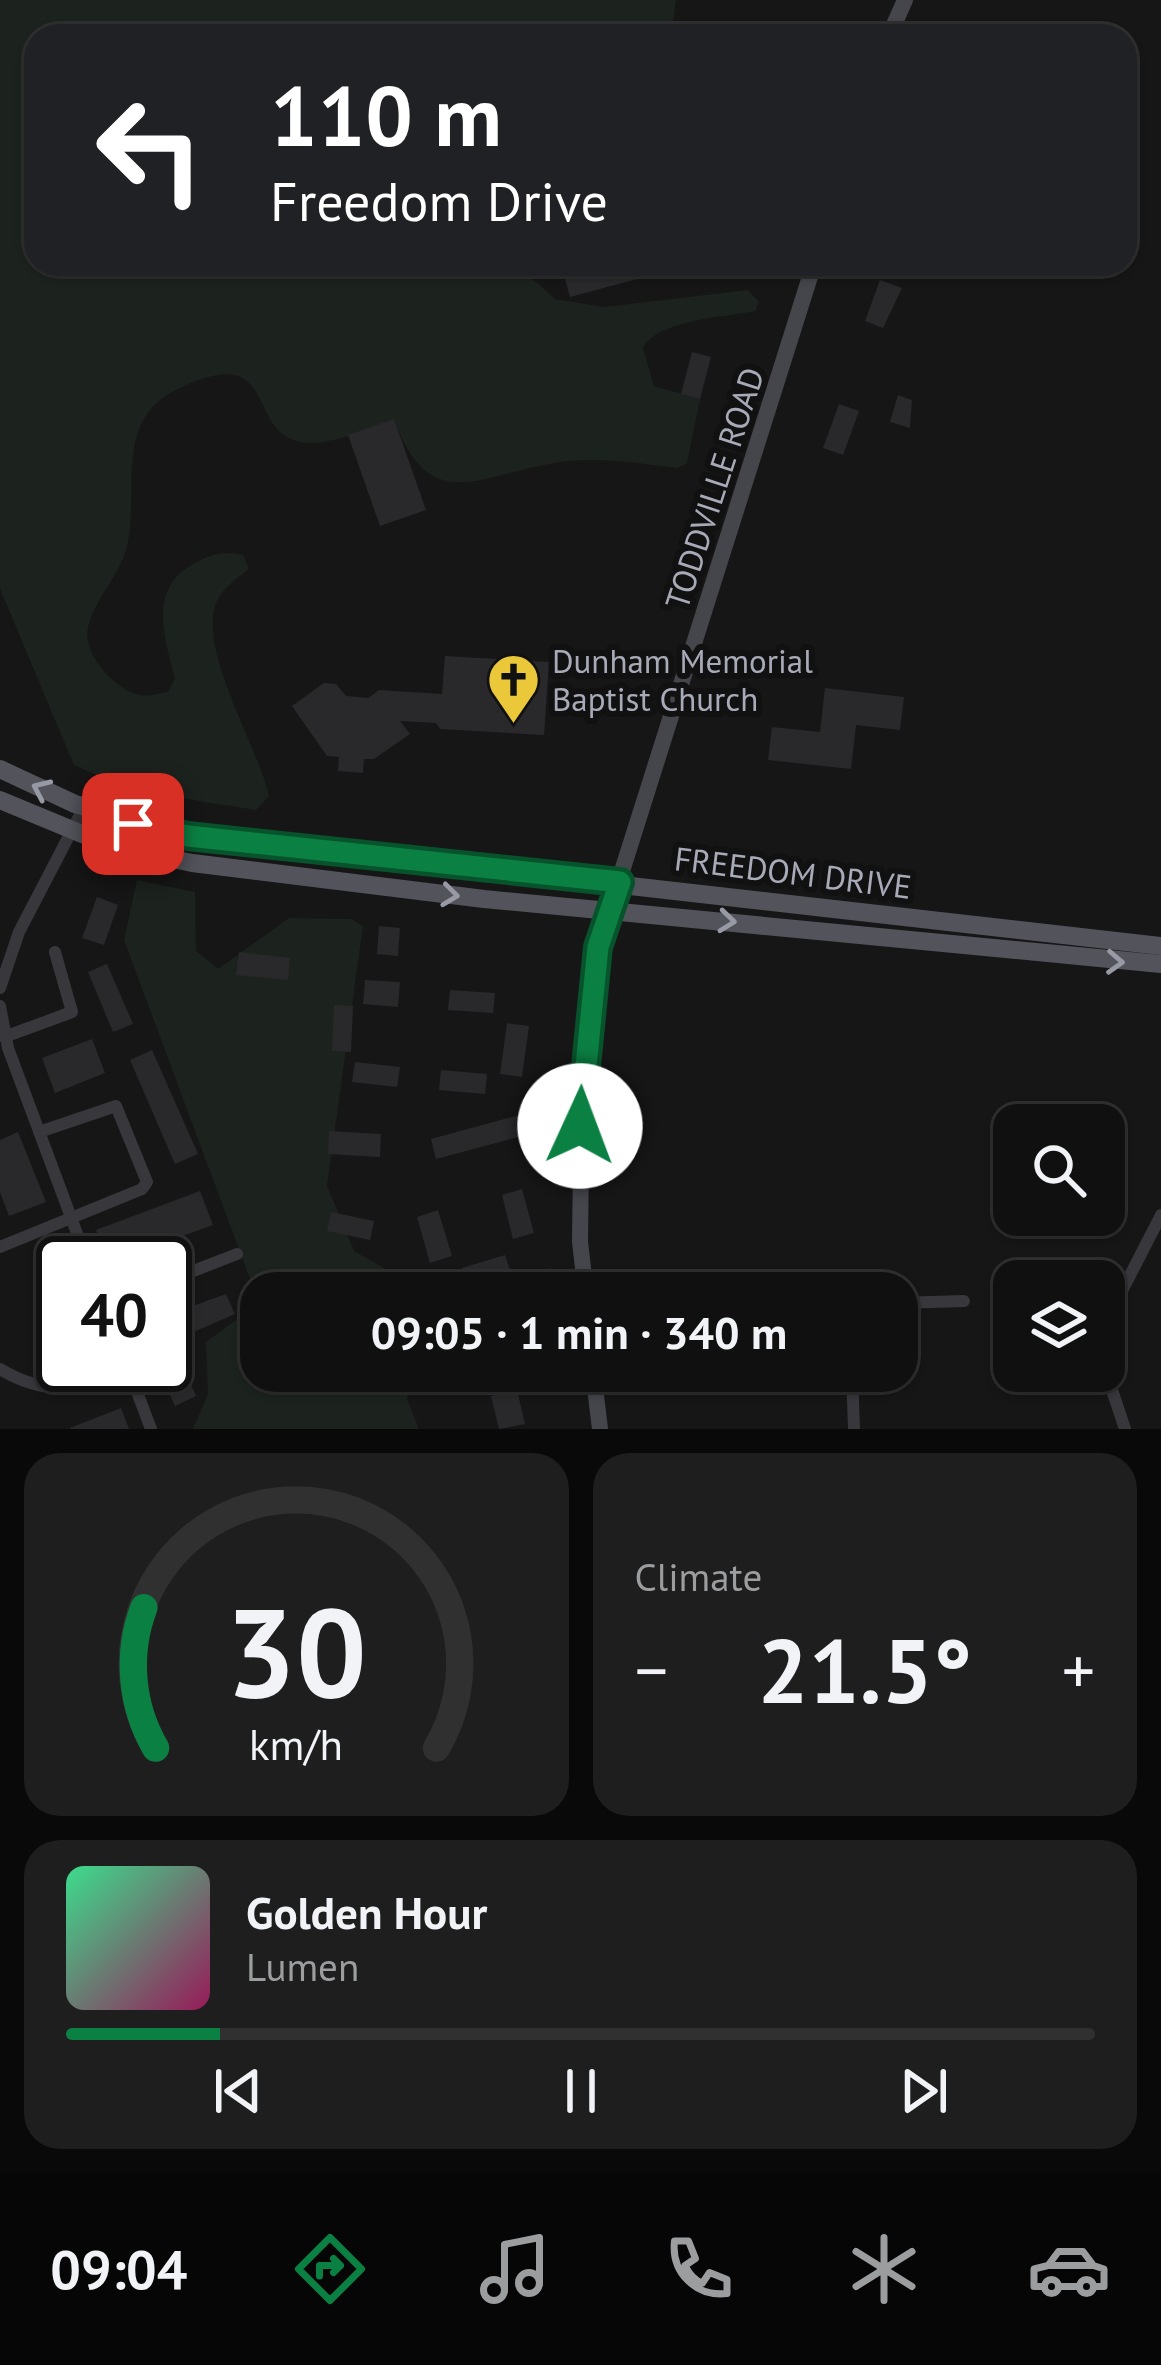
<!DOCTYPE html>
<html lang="en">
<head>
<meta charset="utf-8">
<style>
	:root { --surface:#101011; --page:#1e1e1f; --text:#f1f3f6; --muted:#9c9d9f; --line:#303031; --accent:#0b8043 }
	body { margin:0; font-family:"PT Sans",sans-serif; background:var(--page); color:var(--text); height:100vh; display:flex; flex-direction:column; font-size:45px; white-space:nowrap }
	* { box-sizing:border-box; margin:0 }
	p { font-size:39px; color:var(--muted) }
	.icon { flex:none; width:66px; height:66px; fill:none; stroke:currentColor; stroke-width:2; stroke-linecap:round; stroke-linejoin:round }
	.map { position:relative; height:1429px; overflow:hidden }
	.drawer { display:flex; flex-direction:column; gap:24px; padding:24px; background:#090909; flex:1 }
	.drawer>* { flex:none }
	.guide { position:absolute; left:24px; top:24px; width:1113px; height:252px; border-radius:36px; box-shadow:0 3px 9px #0004,0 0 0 3px var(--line); background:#202124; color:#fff; overflow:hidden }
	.buttons { position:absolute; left:993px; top:1104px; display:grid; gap:24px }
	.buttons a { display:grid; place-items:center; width:132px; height:132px; border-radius:24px; background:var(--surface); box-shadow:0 3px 9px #0004,0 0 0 3px var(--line); font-size:60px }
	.speed { position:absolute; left:36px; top:1236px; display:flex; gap:24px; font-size:60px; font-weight:700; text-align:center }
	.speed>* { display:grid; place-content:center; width:156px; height:156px; border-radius:50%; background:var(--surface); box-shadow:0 3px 9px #0004,0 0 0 3px var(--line); line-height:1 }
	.speed .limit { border:6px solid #111; border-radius:18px; background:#fff; color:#111 }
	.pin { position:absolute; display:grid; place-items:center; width:102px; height:102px; color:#fff; margin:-51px; border-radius:24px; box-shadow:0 6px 18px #0006 }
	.me { position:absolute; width:132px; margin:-66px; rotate:2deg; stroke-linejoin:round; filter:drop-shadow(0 0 9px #0008) }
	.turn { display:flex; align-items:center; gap:42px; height:252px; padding:0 48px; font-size:54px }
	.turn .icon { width:156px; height:156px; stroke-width:2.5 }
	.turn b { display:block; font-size:84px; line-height:102px }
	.big { font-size:90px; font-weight:800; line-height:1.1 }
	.drawer .card { flex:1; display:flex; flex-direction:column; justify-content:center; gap:18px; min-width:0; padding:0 42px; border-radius:36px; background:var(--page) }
	.drawer .dial { align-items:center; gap:0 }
	.dial svg { height:312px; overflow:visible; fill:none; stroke:var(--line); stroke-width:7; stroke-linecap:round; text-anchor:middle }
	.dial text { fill:var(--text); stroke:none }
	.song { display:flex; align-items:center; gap:36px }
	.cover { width:144px; height:144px; border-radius:18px; background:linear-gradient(135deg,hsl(150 70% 55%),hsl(330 70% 35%)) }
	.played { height:12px; border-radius:6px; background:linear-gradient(90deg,var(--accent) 15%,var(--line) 15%) }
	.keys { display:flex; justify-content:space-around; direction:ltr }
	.heat { display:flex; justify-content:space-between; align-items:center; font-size:66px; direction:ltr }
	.drawer .tiles { flex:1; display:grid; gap:24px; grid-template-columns:1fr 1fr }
	.card:last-child { grid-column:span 2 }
	.trip { position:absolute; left:240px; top:1272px; width:678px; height:120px; border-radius:36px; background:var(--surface); box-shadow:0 3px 9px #0004,0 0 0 3px var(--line); font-weight:800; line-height:120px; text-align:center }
	.dock { display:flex; height:192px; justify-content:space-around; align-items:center; background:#060607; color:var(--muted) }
	.dock .icon { width:84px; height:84px }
	.dock .active { color:var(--accent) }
	.dock b { font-size:54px; color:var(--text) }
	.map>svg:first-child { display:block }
	.green { fill:#1c221e }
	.building { fill:#29292b }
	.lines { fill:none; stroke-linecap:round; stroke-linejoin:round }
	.street { stroke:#37373c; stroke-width:12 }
	.secondary { stroke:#45464c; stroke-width:16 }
	.primary { stroke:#53535b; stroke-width:18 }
	.oneway { stroke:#9799a5 }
	.route-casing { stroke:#07532c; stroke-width:30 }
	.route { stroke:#0b8043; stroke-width:21 }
	.labels { text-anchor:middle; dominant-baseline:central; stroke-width:12; stroke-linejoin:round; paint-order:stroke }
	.street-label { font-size:33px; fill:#a8abb7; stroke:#111112 }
	.poi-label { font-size:33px; fill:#a8abb7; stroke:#111112; text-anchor:start }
</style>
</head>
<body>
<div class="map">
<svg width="1161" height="1429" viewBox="0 0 1161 1429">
	<rect width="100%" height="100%" fill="#161617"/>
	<!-- green -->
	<g class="green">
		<path d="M0 0H676L671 36H36V264H516L555 299 604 307 748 290 759 302 755 311C726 317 657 320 643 348L654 386 700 399 687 463 677 468C636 463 596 456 555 463 478 475 429 517 394 419 367 429 325 449 296 441 246 427 278 339 176 390 113 421 140 490 127 546 120 576 94 599 88 628 82 654 116 691 140 695 148 697 160 693 168 692L175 679C164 636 147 586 197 562 215 553 223 551 243 555L249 569C236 579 222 588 216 603 198 651 258 746 269 796L256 810C193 800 133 793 74 765L0 589Z"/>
		<path d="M137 880 195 892 196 951 218 969 289 918 351 919 363 926 327 1186 354 1251 428 1293H261V1371H420L407 1399 419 1429H193L208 1394 206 1342 259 1303 124 940Z"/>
		<path d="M552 1268 556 1293H467Z"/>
	</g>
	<!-- building -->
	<g class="building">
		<path d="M561 264H677L678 268 570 297Z"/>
		<path d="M880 280 902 288 883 328 865 321Z"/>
		<path d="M692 352 711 357 700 399 681 394Z"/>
		<path d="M898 395 912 400 910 428 890 422Z"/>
		<path d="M839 404 859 411 843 455 823 448Z"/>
		<path d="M394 419 426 510 380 526 348 435Z"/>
		<path d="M445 656 549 662 544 735 440 729 436 723 400 721 410 734 374 759H364L363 773 338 771 339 757 327 756 292 706 324 683 336 684 346 696 368 698 379 690 442 694Z"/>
		<path d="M825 688 904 697 900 730 856 725 851 769 768 760 772 727 820 732Z"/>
		<path d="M97 897 118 905 104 945 82 938Z"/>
		<path d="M379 926 400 928 398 956 377 954Z"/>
		<path d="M239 952 290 958 288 980 236 975Z"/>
		<path d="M107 964 133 1024 113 1032 88 972Z"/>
		<path d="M365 980 400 982 398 1007 363 1004Z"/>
		<path d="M450 990 495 993 493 1013 448 1010Z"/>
		<path d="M334 1005 353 1006 351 1052 332 1051Z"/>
		<path d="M507 1023 529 1026 522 1077 500 1074Z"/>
		<path d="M92 1039 105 1073 55 1093 42 1058Z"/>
		<path d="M152 1050 198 1154 175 1164 130 1060Z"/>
		<path d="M355 1062 400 1067 397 1087 352 1082Z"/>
		<path d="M441 1070 487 1074 485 1094 439 1090Z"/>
		<path d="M527 1113 533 1133 436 1159 431 1139Z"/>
		<path d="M329 1131 381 1134 380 1157 328 1154Z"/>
		<path d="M18 1132 46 1202 9 1216 0 1192V1140Z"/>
		<path d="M522 1189 534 1233 513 1239 502 1195Z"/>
		<path d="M200 1191 213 1225 108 1263 96 1230Z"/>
		<path d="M438 1210 452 1256 430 1263 417 1217Z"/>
		<path d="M331 1212 374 1221 370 1240 327 1231Z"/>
		<path d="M63 1251V1307L43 1260Z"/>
		<path d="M505 1255 511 1273 468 1287 462 1268Z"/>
		<path d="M226 1294 235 1314 175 1340 179 1349 169 1353 165 1316Z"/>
		<path d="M177 1354 196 1396 175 1406 156 1365Z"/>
		<path d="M517 1390 525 1424 499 1429 491 1396Z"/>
		<path d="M121 1408 129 1429H70V1428Z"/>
	</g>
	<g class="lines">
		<!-- street -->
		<g class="street">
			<path d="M0 988 19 932 84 807"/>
			<path d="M0 1006 8 1048 88 1263"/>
			<path d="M4 1037 72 1012 55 952"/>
			<path d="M0 1247 142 1189 147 1182 116 1106 39 1132"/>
			<path d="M165 1282 237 1254"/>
			<path d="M897 1303 964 1301"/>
			<path d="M1104 1326 1161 1215"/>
			<path d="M1104 1366 1125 1429"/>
			<path d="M128 1368 151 1429"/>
			<path d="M0 1369C46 1397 81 1390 129 1371"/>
			<path d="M852 1371 854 1429"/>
		</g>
		<!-- secondary -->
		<g class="secondary">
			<path d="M889 36 905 0"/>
			<path d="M586 1293 580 1242 582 1079 598 947 814 264"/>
			<path d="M593 1371 600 1429"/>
		</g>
		<!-- primary -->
		<g class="primary">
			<path d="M0 769 75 804 188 836 1161 946"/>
			<path d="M0 800 111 846 192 863 484 899 1161 964"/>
		</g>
	</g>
	<!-- one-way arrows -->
	<defs><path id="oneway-chevron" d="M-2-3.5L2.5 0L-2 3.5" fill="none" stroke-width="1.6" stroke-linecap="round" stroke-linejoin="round" transform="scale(3)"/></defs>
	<g class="oneway">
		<use href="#oneway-chevron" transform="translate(41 789) rotate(-156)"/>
		<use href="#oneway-chevron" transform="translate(450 895) rotate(7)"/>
		<use href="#oneway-chevron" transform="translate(727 921) rotate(6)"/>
		<use href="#oneway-chevron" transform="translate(1115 962) rotate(3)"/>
	</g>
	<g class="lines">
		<defs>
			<path id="route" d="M133 824 188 836 620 882 598 947 580 1126"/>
		</defs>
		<!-- route casing -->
		<use href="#route" class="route-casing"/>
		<!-- route -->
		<use href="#route" class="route"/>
	</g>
	<!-- icons -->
	<defs>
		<symbol id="church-pin" viewBox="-11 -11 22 30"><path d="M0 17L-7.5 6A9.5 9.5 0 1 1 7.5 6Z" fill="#ebc83a" stroke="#111112"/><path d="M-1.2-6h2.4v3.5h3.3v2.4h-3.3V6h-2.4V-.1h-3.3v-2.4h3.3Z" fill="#111"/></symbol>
	</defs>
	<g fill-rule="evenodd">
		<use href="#church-pin" x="484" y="650" width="59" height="81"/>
	</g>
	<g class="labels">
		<!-- street labels -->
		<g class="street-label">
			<text transform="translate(714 488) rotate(-72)">TODDVILLE ROAD</text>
			<text transform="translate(793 872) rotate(7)">FREEDOM DRIVE</text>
		</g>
		<!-- poi labels -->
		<g class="poi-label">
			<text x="552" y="660">Dunham Memorial<tspan x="552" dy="38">Baptist Church</tspan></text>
		</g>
	</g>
</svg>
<div class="buttons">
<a><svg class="icon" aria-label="search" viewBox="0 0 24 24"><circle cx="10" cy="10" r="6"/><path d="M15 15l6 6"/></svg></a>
<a><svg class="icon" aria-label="layers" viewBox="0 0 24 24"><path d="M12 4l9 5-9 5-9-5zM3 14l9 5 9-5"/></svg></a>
</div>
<div class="speed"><div class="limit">40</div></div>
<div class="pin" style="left:133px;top:824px;background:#d93025"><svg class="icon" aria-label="arrive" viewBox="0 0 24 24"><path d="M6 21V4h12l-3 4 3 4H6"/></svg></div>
<svg class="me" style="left:580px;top:1126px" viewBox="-20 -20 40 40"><circle r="19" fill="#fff"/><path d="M0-13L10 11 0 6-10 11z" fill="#0b8043"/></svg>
<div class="trip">09:05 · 1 min · 340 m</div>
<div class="guide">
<div class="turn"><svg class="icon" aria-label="left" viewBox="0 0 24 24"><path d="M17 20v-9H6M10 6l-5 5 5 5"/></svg><div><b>110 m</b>Freedom Drive</div></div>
</div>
</div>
<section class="drawer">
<div class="tiles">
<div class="card dial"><svg viewBox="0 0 100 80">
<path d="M14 69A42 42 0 1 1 86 69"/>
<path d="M14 69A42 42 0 0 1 11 33" stroke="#0b8043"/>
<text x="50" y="56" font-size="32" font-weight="700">30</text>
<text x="50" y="72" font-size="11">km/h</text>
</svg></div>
<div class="card"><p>Climate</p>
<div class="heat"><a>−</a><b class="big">21.5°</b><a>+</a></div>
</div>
<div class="card">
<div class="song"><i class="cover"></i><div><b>Golden Hour</b><p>Lumen</p></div></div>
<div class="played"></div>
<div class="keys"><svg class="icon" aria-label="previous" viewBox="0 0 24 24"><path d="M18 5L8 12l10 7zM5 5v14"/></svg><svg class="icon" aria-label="pause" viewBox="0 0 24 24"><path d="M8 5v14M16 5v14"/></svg><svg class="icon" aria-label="next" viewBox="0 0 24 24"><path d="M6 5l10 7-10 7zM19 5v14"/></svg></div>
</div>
</div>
</section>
<nav class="dock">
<b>09:04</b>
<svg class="icon active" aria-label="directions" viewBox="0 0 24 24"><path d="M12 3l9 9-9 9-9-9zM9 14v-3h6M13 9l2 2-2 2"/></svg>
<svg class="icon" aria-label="music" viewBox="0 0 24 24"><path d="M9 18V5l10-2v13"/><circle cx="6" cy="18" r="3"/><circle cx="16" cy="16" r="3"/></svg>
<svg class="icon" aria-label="phone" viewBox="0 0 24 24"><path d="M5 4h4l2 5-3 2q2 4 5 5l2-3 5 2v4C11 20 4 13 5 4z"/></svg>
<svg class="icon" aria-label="climate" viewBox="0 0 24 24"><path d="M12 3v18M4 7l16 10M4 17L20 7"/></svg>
<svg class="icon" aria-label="car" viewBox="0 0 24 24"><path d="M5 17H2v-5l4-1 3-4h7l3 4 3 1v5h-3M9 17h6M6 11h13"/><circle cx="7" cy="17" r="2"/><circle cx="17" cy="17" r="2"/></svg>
</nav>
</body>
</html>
